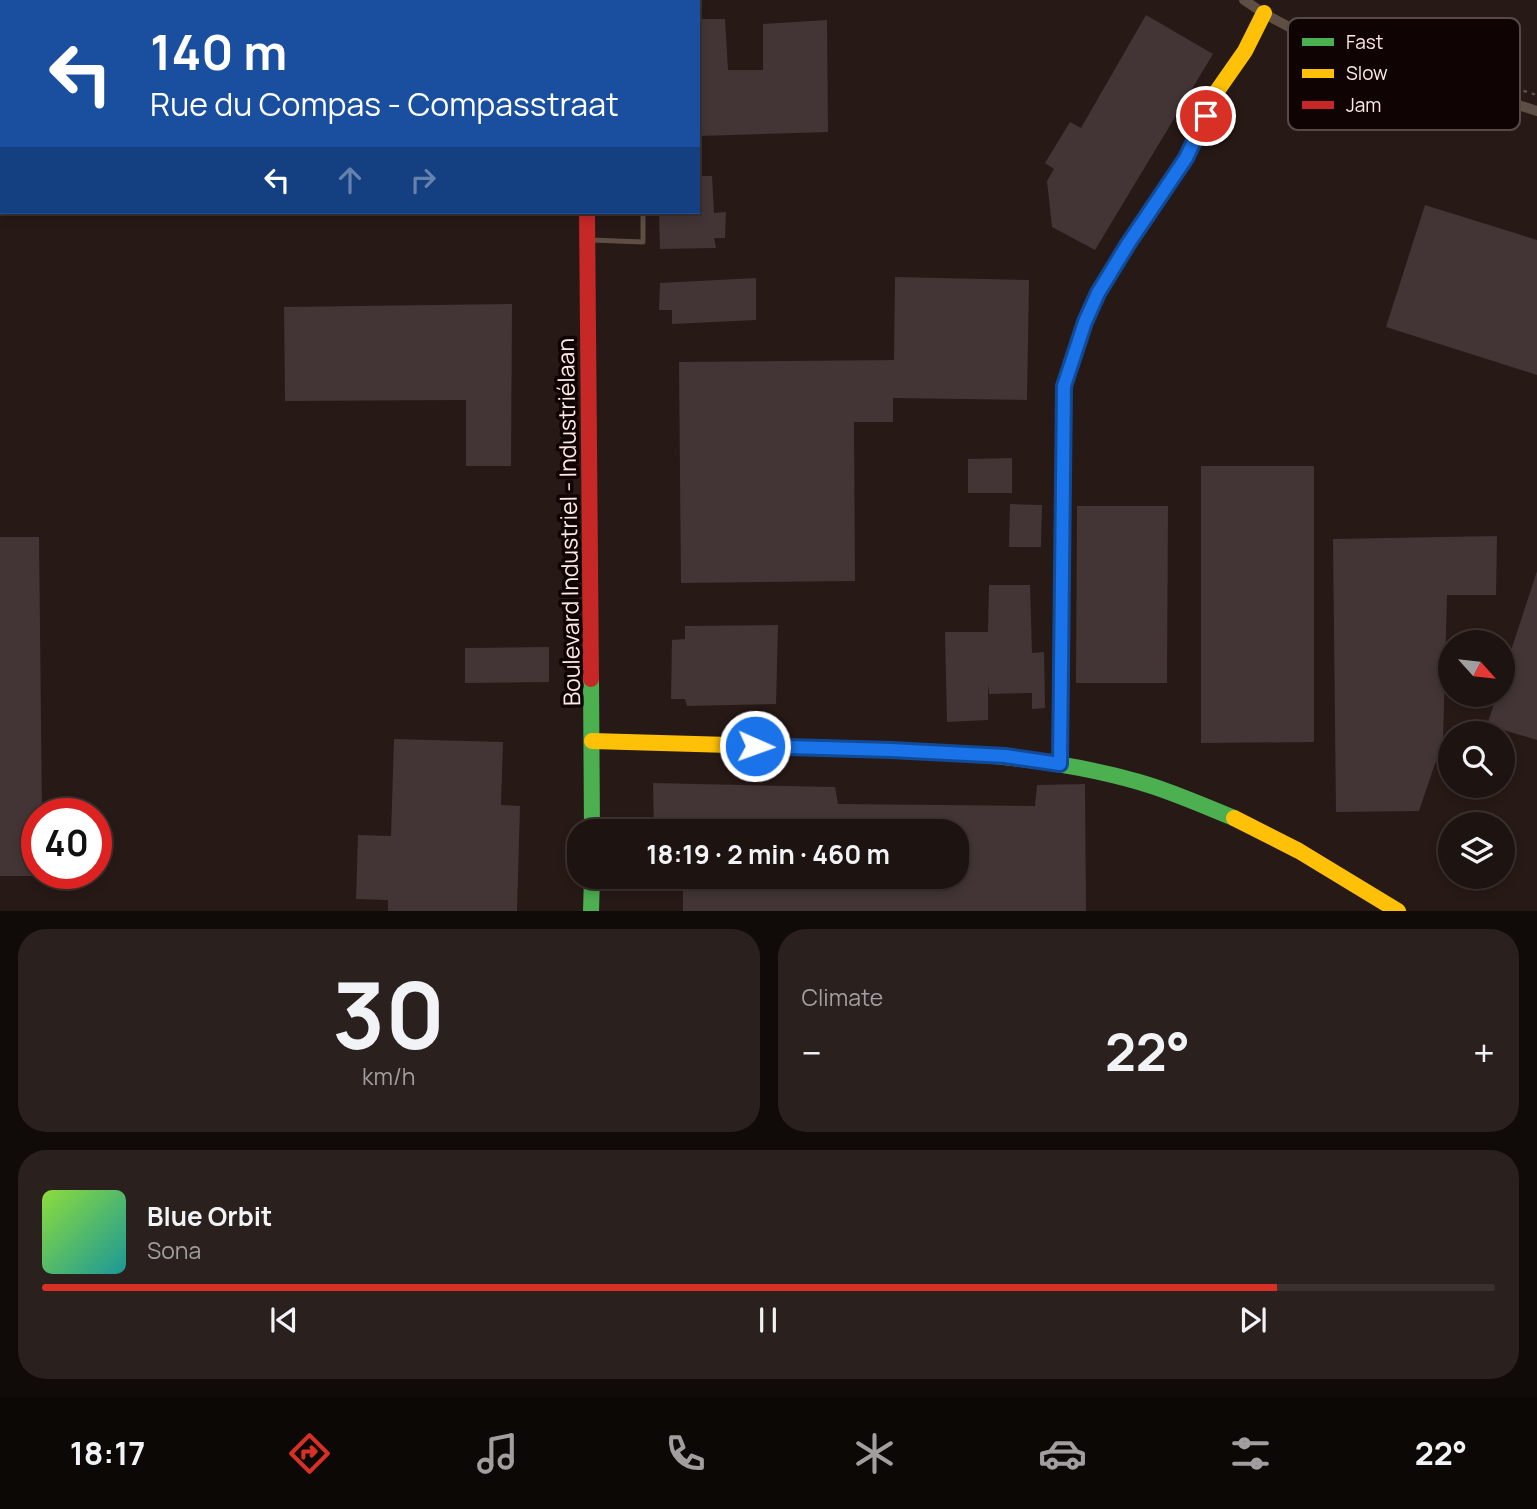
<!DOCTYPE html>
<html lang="en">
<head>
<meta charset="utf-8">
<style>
	:root { --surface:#1d1310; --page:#2a201e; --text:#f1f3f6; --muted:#a09e9f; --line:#3b3230; --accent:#d93025 }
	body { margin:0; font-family:Manrope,sans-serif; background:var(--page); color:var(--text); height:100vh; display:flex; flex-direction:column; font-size:26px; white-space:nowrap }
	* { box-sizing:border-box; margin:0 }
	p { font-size:23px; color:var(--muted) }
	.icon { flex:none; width:38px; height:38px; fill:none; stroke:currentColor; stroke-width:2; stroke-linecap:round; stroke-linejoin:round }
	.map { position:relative; height:911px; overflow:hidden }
	.side { display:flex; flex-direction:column; gap:18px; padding:18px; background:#100a09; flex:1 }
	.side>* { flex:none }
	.top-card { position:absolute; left:0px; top:0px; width:700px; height:214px; box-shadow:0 4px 10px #0003,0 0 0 2px var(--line); background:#1a4fa0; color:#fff; overflow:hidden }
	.needle { width:46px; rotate:117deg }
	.controls { position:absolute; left:1438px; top:630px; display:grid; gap:14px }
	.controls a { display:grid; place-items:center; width:77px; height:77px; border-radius:50%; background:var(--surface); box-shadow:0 4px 10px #0003,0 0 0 2px var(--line); font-size:35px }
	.speed { position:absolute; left:21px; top:798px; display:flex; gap:14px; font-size:35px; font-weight:700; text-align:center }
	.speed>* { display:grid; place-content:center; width:91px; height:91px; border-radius:50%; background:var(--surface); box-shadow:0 4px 10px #0003,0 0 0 2px var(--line); line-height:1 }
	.speed .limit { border:10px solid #d22; background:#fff; color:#111 }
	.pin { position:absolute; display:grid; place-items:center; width:60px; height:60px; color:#fff; margin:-30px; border:4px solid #fff; border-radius:50%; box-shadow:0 2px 7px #0007 }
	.me { position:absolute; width:77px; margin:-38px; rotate:92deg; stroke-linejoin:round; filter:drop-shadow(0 0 5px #0008) }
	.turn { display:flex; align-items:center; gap:24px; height:147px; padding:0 35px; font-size:32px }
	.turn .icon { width:91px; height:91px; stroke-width:2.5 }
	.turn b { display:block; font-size:49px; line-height:60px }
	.lanes { display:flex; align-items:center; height:66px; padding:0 35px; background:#0003; justify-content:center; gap:35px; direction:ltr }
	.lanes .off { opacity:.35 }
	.big { font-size:52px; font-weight:700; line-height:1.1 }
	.side .tile { flex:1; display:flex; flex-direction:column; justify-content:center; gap:10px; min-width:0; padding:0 24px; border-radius:28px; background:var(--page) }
	.side .dial { align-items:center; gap:0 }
	.dial b { font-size:91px; line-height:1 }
	.song { display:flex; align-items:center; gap:21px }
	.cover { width:84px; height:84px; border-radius:10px; background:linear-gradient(135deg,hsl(90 70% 55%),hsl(180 70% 35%)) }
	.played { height:7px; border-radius:4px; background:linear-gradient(90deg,var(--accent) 85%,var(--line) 85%) }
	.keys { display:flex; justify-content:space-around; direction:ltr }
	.heat { display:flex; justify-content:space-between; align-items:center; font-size:38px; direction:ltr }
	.side .tiles { flex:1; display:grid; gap:18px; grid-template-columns:1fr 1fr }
	.tile:last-child { grid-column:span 2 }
	.trip { position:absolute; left:567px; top:819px; width:402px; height:70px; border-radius:28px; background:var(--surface); box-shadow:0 4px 10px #0003,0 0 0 2px var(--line); font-weight:700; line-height:70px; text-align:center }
	.tabs { display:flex; height:112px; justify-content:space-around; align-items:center; background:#0c0806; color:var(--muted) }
	.tabs .icon { width:49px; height:49px }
	.tabs .current { color:var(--accent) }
	.tabs b { font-size:32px; color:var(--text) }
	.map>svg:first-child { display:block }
	.building { fill:#433535 }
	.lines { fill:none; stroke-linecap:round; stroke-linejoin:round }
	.path { stroke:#5d514a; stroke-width:2.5; stroke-dasharray:3.5 5; stroke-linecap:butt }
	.lane { stroke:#5d4f43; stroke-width:5 }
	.street { stroke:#5d4f43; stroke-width:10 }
	.fast { stroke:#4caf50; stroke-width:16 }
	.slow { stroke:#ffc107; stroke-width:16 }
	.jam { stroke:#c62828; stroke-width:16 }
	.route-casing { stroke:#114b97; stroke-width:18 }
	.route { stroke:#1a73e8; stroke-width:12 }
	.labels { text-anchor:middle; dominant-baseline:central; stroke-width:7; stroke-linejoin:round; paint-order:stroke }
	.street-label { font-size:23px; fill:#fde9e4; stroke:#0f0403 }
	.key { fill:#0f0403; stroke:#564946; stroke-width:2 }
	.key-label { font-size:19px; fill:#fde9e4 }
</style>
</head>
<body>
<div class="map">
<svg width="1537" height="911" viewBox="0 0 1537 911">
	<rect width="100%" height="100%" fill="#271916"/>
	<!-- building -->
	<g class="building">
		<path d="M1146 15 1213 54 1095 250 1052 227 1047 181 1054 169 1045 163 1070 122 1081 128Z"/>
		<path d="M698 19H725L728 70H763V24L827 20 828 132 698 136Z"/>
		<path d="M698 176H712L714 213 726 212 725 238H714L716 248 660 249 659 212H698Z"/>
		<path d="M1425 205 1537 240V375L1386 327Z"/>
		<path d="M895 277 1029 280 1027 400 893 398V422H854L855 581 681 583 679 362 894 360Z"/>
		<path d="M756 278V320L672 324V310H659L660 283Z"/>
		<path d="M512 304 511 466H466V400L285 401 284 307Z"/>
		<path d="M1012 458V493H968V459Z"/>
		<path d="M1201 466H1314V742L1201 743Z"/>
		<path d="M1010 504 1042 505 1041 547H1009Z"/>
		<path d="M1077 506H1168L1167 683H1076Z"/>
		<path d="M1497 536 1496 595H1447L1443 740 1419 811 1336 812 1333 539Z"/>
		<path d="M0 537H39L42 814H37V873H42V876H0Z"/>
		<path d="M1537 571V740L1487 725 1497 695H1503V675Z"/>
		<path d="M989 585H1030L1032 653 1044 652 1045 708 1032 709V693L989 694 988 683V720L947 722 945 632H988Z"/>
		<path d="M778 625 776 704 687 706 685 699H671L672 640 685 639V626Z"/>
		<path d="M549 647V682L465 683V648Z"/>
		<path d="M394 739 503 742 501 805 520 806 517 911H388V900L356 899 358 835 391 836Z"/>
		<path d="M653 783 835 787 838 804 1035 806 1037 785 1085 784 1086 911H683V877H957V831H654Z"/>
	</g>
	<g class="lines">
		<!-- path -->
		<path class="path" d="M1418 58 1537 95"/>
		<!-- lane -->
		<path class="lane" d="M591 240 643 242V212"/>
		<!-- street -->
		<path class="street" d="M1244 0C1294 36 1346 50 1403 68 1448 82 1492 97 1537 111"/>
		<!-- fast -->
		<g class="fast">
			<path d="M585 0V2"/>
			<path d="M591 679 592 831"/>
			<path d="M862 749C955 752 1049 756 1139 782 1171 791 1204 806 1234 818"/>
			<path d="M1060 764 1064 385 1085 322 1098 293 1128 244 1158 199"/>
			<path d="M591 911 592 877"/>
		</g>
		<!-- slow -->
		<g class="slow">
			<path d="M1158 199 1186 158 1215 94 1245 51 1264 13"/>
			<path d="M592 741 862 749"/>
			<path d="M1234 818 1299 851 1398 911"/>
		</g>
		<!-- jam -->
		<path class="jam" d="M587 212 591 679"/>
	</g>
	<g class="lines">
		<defs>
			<path id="route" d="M755 746 891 750 1005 756 1060 764 1064 386 1085 322 1098 293 1128 244 1186 158 1206 116"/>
		</defs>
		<!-- route casing -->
		<use href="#route" class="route-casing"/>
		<!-- route -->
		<use href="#route" class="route"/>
	</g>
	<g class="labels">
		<!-- street labels -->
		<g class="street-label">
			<text transform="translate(568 522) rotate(-91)">Boulevard Industriel - Industriélaan</text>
		</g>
	</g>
	<!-- legend -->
	<rect x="1288" y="18" width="232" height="112" rx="10" class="key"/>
	<rect x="1302" y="38" width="32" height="8" fill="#4caf50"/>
	<rect x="1302" y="69" width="32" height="9" fill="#ffc107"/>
	<rect x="1302" y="101" width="32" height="8" fill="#c62828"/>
	<g class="key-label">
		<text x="1346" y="49">Fast</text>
		<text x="1346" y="80">Slow</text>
		<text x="1346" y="112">Jam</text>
	</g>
</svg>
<div class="controls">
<a><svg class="needle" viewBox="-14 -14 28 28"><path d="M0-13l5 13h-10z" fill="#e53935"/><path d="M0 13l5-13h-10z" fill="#a09e9f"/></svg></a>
<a><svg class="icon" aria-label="search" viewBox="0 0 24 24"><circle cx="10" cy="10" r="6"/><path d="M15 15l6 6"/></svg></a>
<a><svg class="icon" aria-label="layers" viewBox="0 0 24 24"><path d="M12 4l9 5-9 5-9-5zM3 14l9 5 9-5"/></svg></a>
</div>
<div class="speed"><div class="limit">40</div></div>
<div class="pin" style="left:1206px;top:116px;background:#d93025"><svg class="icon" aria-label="arrive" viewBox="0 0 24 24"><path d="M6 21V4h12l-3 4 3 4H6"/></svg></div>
<svg class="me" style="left:755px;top:746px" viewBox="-20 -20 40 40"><circle r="17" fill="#1a73e8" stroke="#fff" stroke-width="3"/><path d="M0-11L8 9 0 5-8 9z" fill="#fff"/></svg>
<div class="trip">18:19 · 2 min · 460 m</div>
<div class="top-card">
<div class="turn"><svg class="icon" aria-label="left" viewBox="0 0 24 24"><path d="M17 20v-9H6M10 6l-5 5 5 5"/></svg><div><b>140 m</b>Rue du Compas - Compasstraat</div></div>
<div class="lanes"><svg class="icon" aria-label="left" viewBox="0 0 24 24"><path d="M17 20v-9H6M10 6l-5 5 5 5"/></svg><svg class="icon off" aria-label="ahead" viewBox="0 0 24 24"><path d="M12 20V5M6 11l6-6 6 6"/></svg><svg class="icon off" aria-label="right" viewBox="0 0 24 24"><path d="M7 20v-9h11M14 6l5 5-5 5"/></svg></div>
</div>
</div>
<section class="side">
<div class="tiles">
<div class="tile dial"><b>30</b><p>km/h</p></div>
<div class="tile"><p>Climate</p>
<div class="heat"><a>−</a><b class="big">22°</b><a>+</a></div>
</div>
<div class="tile">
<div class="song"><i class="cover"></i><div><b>Blue Orbit</b><p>Sona</p></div></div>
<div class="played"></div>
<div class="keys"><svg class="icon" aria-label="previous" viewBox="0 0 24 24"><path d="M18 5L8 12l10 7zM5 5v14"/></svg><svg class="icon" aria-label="pause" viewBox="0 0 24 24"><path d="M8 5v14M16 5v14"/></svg><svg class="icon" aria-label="next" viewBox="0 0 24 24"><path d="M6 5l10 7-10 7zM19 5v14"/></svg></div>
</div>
</div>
</section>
<nav class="tabs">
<b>18:17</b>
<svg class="icon current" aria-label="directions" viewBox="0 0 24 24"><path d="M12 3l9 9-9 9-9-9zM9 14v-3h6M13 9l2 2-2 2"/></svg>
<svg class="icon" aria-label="music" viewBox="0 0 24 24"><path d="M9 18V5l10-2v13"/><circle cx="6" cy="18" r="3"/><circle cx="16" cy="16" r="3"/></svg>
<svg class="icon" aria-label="phone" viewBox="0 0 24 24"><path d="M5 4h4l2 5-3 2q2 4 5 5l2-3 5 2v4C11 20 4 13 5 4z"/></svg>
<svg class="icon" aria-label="climate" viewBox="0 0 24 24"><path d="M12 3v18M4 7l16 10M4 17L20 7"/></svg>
<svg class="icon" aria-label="car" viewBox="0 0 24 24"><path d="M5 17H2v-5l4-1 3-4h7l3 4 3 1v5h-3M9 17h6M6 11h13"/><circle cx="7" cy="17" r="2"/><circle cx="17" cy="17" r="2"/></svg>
<svg class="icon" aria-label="filters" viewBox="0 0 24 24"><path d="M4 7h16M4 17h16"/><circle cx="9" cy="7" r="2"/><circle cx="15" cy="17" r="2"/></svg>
<b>22°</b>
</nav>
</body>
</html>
